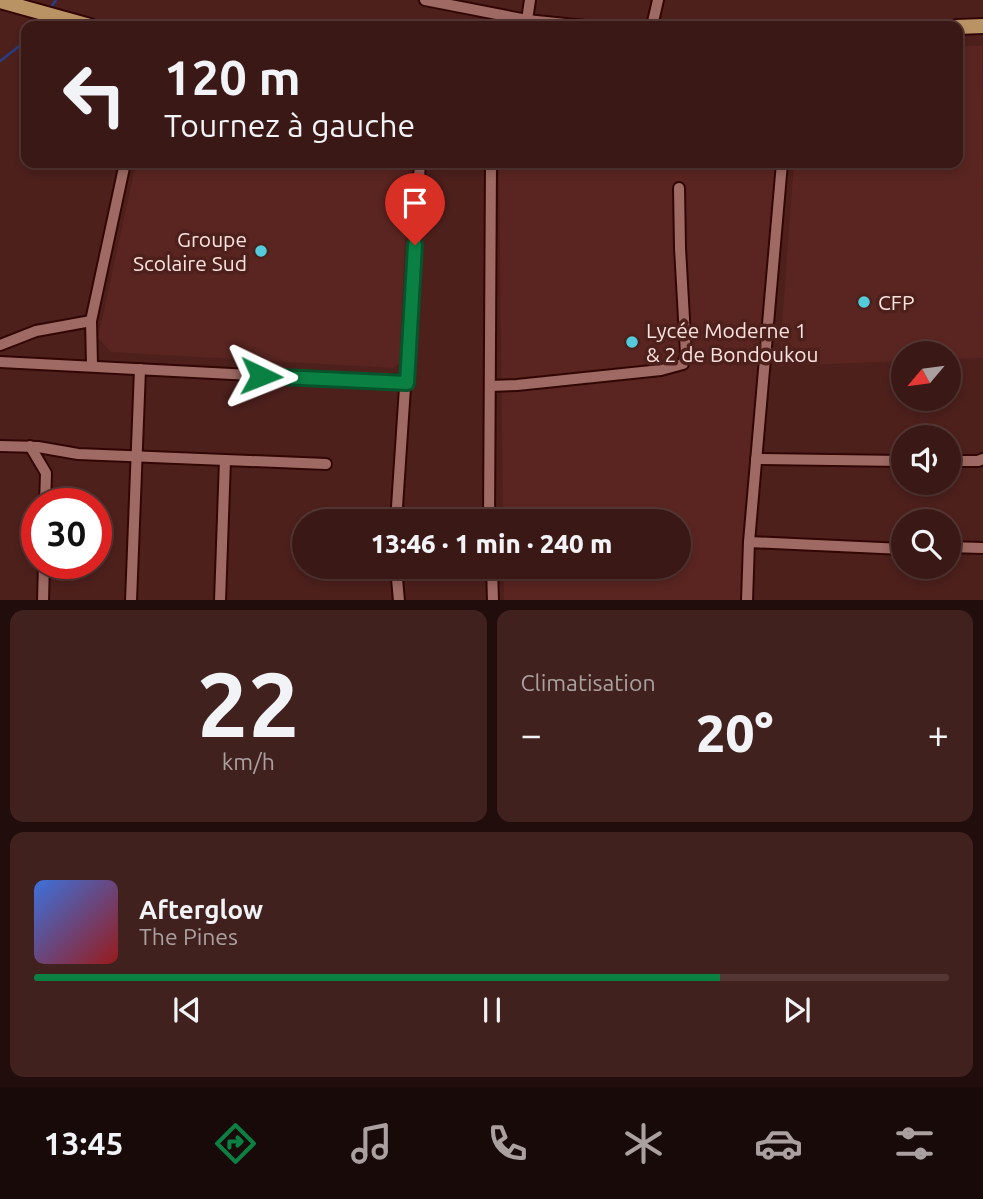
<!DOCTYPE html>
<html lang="fr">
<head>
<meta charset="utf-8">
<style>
	:root { --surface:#3a1815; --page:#41211e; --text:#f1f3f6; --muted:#aba0a0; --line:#543734; --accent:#0b8043 }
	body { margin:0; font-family:Ubuntu,sans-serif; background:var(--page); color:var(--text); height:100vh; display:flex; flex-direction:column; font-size:26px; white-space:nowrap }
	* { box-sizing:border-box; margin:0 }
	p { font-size:23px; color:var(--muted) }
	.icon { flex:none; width:38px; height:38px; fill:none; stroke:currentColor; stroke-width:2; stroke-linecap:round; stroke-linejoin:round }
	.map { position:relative; height:600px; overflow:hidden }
	.sheet { display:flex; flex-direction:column; gap:10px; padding:10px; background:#200d0c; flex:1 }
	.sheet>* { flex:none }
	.top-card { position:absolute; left:21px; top:21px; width:942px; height:147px; border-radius:14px; box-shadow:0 4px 10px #0003,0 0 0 2px var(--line); background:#3a1815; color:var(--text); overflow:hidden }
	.needle { width:46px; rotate:241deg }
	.buttons { position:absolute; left:891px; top:341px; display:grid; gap:14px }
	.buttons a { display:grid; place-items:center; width:70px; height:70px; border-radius:50%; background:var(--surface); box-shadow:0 4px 10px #0003,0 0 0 2px var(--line); font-size:35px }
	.speed { position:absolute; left:21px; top:488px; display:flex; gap:14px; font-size:35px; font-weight:700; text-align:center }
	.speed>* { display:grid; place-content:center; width:91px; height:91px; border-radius:50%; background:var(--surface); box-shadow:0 4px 10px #0003,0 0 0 2px var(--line); line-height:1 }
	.speed .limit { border:10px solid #d22; background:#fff; color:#111 }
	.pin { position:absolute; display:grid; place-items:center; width:60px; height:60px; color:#fff; margin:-72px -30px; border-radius:50% 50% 50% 0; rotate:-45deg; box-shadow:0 0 7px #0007 }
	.pin .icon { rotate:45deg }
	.me { position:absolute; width:77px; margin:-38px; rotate:92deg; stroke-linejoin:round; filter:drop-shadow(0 0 5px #0008) }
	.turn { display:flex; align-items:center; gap:24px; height:147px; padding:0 28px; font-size:32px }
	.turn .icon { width:91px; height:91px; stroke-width:2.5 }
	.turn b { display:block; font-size:49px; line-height:60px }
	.big { font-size:52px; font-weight:800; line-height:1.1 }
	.sheet .widget { flex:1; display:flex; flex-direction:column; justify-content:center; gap:10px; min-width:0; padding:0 24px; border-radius:14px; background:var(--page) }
	.sheet .dial { align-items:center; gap:0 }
	.dial b { font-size:91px; line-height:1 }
	.song { display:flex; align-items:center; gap:21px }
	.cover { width:84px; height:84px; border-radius:10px; background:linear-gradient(135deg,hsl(220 70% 55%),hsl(0 70% 35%)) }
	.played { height:7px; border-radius:4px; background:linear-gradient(90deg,var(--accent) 75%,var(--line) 75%) }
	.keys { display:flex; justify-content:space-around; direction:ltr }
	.heat { display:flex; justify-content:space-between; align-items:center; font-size:38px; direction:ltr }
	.sheet .tiles { flex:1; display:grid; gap:10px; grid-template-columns:1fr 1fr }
	.widget:last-child { grid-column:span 2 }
	.trip { position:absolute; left:292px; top:509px; width:399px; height:70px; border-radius:35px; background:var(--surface); box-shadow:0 4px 10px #0003,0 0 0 2px var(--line); font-weight:800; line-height:70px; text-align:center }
	.menu { display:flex; height:112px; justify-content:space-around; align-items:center; background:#170a08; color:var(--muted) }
	.menu .icon { width:49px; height:49px }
	.menu .current { color:var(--accent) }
	.menu b { font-size:32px; color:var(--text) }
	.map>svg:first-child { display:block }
	.built { fill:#5a2521 }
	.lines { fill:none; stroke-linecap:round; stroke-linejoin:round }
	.stream { stroke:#273e86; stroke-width:2.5 }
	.minor-casing { stroke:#310605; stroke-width:14 }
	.major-casing { stroke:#310605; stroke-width:18 }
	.minor { stroke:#9e6a63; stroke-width:10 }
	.major { stroke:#ba9364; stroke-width:14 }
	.route-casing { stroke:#07532c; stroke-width:18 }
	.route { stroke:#0b8043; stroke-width:12 }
	.poi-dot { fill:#53cbda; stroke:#4d201c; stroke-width:2.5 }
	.labels { text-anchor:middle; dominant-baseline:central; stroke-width:7; stroke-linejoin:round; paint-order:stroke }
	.poi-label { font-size:21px; fill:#fce3e0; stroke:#4d201c; text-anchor:start }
</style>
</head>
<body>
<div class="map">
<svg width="983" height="601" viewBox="0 0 983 601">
	<rect width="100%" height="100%" fill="#4d201c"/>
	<!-- built -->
	<g class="built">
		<path d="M957 46H982L983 358 949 359 948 354H903V361L779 366 794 163H957Z"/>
		<path d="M136 163H409L399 364 394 368 111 352 98 338Z"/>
		<path d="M499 163H777L744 600H504V567H679V522L503 521Z"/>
	</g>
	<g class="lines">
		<!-- stream -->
		<g class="stream">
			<path d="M50 9 56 0"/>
			<path d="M38 26 44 17"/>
			<path d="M0 61 26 41"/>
		</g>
		<defs>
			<g id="minor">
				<path d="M425 0 527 20 585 26"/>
				<path d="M527 20 530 0"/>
				<path d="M652 26 658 0"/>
				<path d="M0 345 36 331 91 321"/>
				<path d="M0 362 407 383"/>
				<path d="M92 365 91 321 125 163"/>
				<path d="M490 386 517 385 661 370 683 364 686 354 680 248 679 188"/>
				<path d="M0 446 38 447 78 454 326 464"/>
				<path d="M30 446 46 473 45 504"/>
				<path d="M756 459 903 461"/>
				<path d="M948 461H978L983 459"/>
				<path d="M396 522 420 163"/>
				<path d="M489 522 491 163"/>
				<path d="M749 542 903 549"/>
				<path d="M948 547 983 548"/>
				<path d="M396 567 399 601"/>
				<path d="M492 567 493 601"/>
				<path d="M43 601 44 564"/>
				<path d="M131 601 140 369"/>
				<path d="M220 601 225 460"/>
				<path d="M747 601 749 542 782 163"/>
			</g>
			<g id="major">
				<path d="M0 1 90 26"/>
				<path d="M957 27 983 26"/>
			</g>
		</defs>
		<!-- minor casing -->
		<use href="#minor" class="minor-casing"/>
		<!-- major casing -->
		<use href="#major" class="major-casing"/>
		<!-- minor -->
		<use href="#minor" class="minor"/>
		<!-- major -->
		<use href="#major" class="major"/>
	</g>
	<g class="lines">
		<defs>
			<path id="route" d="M261 376 407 383 415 245"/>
		</defs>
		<!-- route casing -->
		<use href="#route" class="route-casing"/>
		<!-- route -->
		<use href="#route" class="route"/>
	</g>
	<!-- markers -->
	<g class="poi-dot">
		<circle cx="261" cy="251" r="7"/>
		<circle cx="864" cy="302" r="7"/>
		<circle cx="632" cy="342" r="7"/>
	</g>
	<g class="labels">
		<!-- poi labels -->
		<g class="poi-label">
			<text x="247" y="239" text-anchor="end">Groupe<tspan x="247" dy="24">Scolaire Sud</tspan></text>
			<text x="878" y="302">CFP</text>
			<text x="646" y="330">Lycée Moderne 1<tspan x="646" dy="24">&amp; 2 de Bondoukou</tspan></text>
		</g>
	</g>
</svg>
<div class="buttons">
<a><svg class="needle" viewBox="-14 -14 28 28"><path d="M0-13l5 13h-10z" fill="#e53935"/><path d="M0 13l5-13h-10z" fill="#aba0a0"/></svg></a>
<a><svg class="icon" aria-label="sound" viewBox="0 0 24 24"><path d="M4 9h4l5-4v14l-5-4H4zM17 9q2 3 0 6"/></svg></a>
<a><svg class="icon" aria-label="search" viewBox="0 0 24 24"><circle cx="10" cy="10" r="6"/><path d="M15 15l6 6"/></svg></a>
</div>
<div class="speed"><div class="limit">30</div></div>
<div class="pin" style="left:415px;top:245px;background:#d93025"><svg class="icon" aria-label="arrive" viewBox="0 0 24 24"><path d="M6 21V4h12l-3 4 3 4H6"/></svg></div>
<svg class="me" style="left:261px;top:376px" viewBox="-20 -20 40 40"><path d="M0-17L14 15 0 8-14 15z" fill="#0b8043" stroke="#fff" stroke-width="4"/></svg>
<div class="trip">13:46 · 1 min · 240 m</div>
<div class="top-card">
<div class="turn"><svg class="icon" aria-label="left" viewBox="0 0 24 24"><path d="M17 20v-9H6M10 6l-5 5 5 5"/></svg><div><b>120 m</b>Tournez à gauche</div></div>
</div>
</div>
<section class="sheet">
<div class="tiles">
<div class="widget dial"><b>22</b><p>km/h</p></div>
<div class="widget"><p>Climatisation</p>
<div class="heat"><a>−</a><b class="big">20°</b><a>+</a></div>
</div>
<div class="widget">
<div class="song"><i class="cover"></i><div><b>Afterglow</b><p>The Pines</p></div></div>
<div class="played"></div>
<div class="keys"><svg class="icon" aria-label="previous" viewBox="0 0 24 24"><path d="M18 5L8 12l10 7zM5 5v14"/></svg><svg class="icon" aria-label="pause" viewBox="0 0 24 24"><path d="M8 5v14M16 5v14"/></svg><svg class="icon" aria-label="next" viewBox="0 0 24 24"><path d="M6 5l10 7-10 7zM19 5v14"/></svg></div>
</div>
</div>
</section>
<nav class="menu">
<b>13:45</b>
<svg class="icon current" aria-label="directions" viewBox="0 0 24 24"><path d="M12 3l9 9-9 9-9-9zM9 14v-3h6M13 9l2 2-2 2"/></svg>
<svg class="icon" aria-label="music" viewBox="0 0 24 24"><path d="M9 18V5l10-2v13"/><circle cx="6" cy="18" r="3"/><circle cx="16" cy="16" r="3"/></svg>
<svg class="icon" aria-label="phone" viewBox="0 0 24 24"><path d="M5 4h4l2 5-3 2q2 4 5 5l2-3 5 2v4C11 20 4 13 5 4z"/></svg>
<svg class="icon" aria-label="climate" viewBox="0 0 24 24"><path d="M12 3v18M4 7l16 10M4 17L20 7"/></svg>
<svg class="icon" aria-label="car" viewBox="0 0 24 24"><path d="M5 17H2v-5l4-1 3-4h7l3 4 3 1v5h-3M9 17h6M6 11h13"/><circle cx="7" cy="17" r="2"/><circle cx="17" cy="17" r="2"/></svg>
<svg class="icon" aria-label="filters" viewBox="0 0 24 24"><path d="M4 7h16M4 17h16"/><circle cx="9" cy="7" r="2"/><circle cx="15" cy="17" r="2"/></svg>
</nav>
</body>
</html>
